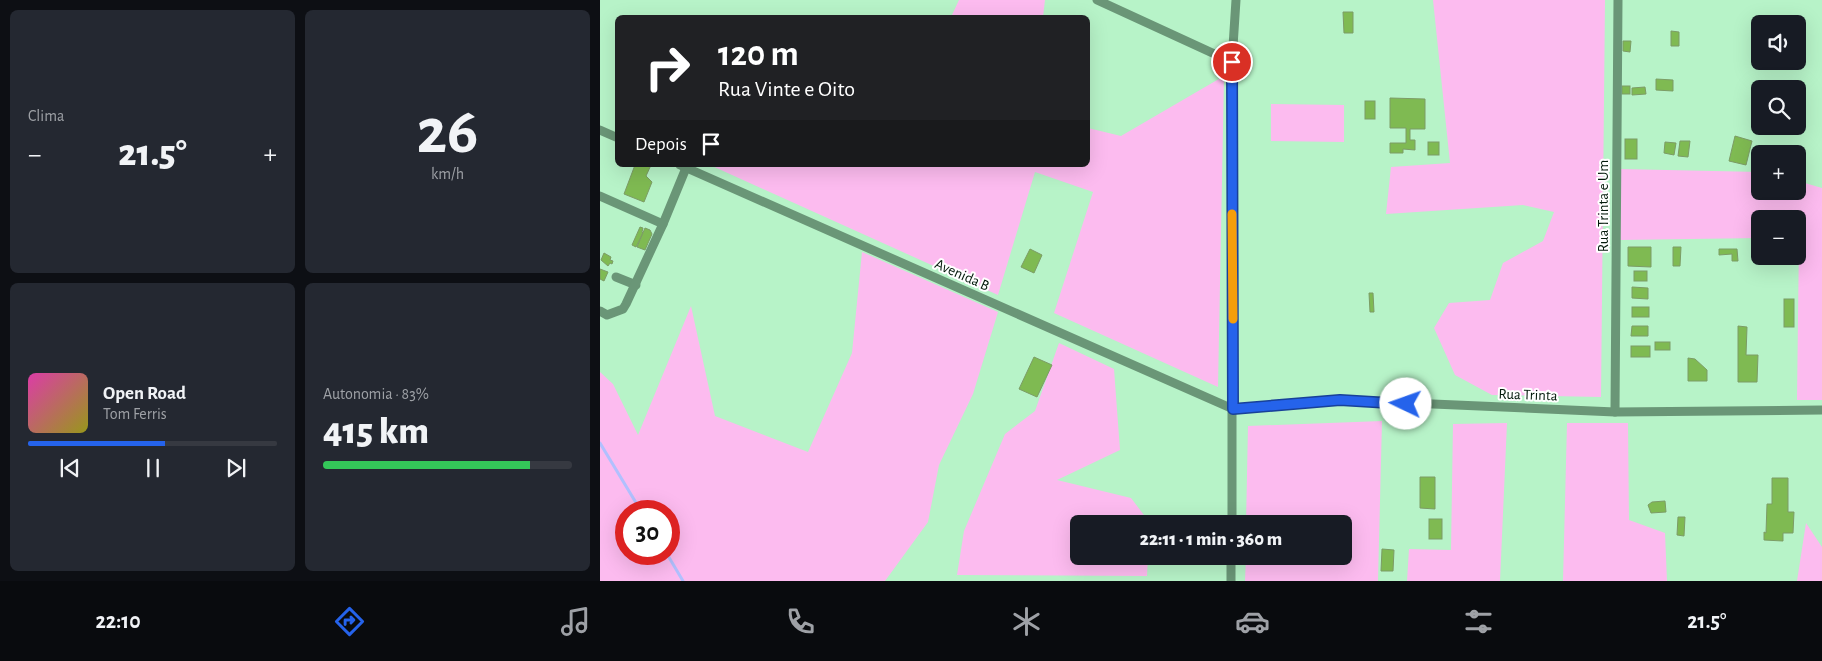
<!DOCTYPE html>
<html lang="pt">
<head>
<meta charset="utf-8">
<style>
	:root { --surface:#171b24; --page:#242831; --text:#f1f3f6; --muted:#9ea1a6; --line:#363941; --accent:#2563eb }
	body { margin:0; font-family:"Alegreya Sans",sans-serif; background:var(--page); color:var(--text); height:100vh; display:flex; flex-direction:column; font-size:19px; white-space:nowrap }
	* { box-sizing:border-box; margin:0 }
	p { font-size:16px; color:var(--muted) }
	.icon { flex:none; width:28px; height:28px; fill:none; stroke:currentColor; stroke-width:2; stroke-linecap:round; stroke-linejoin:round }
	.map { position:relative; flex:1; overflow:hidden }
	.details { display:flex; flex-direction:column; gap:10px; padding:10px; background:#0d0f14; width:600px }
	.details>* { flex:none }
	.hud { position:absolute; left:15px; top:15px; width:475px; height:152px; border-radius:8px; box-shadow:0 5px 20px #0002; background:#202124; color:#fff; overflow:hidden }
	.buttons { position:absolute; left:1151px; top:15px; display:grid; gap:10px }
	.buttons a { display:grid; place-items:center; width:55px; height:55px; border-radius:8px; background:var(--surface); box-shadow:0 5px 20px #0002; font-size:25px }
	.speed { position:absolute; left:15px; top:500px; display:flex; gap:10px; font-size:25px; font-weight:700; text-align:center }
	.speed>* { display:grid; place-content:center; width:65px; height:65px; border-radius:50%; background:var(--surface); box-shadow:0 5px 20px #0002; line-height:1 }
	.speed .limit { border:8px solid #d22; background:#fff; color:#111 }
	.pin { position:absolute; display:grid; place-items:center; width:42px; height:42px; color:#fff; margin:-21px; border:2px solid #fff; border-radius:50%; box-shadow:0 1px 5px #0007 }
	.me { position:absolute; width:55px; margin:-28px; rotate:273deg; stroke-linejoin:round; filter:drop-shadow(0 0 4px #0008) }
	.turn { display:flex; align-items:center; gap:18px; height:105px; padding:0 20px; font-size:22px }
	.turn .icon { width:65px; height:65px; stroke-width:2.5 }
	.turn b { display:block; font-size:35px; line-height:42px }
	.then { display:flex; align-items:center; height:48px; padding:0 20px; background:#0003; gap:10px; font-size:19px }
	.big { font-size:38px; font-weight:800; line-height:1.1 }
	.details .widget { flex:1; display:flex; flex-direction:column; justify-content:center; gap:8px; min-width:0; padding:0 18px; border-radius:8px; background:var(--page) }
	.details .dial { align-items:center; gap:0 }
	.dial b { font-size:65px; line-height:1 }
	.song { display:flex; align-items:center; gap:15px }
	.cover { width:60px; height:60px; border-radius:8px; background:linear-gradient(135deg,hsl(320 70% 55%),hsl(60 70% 35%)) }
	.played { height:5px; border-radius:2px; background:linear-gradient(90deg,var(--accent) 55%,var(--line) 55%) }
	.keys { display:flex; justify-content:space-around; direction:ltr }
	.heat { display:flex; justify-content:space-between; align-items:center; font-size:28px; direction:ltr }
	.charge { height:8px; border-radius:4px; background:linear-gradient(90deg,#34c759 83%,var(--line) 0) }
	.details .tiles { flex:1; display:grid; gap:10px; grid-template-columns:repeat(2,1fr) }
	.trip { position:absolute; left:470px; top:515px; width:282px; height:50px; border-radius:8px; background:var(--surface); box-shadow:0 5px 20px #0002; font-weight:800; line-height:50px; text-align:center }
	.dock { display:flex; height:80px; justify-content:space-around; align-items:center; background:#090b0e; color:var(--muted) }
	.dock .icon { width:35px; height:35px }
	.dock .active { color:var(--accent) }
	.dock b { font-size:22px; color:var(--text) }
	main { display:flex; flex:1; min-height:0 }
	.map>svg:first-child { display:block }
	.green { fill:#fcbbef; fill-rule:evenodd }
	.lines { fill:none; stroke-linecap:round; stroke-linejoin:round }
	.stream { stroke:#b1c0fe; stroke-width:3 }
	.building { fill:#7fba52; stroke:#7c9c66 }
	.street { stroke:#6a9677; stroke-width:9 }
	.route-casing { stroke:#184099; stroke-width:12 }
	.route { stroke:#2563eb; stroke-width:9 }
	.slow { stroke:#f59e0b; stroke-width:9 }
	.labels { text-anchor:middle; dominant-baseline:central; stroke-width:4; stroke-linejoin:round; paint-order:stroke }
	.street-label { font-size:15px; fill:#031a0b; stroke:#fff }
</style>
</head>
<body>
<main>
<section class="details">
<div class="tiles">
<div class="widget"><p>Clima</p>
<div class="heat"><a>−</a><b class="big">21.5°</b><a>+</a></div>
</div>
<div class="widget dial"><b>26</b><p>km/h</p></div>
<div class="widget">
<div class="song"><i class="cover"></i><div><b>Open Road</b><p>Tom Ferris</p></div></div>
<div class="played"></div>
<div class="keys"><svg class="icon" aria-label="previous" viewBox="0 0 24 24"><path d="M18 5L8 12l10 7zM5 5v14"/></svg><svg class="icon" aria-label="pause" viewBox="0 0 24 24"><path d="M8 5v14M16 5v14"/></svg><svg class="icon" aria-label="next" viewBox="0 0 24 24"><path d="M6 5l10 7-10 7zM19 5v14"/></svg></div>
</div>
<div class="widget"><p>Autonomia · 83%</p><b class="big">415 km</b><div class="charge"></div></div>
</div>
</section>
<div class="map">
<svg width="1222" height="581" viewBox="0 0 1222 581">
	<rect width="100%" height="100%" fill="#b7f3c8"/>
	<!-- green -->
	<g class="green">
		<path d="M359 0H445L443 17H351Z"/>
		<path d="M833 0H1005L1001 397 892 395 855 375 834 328 849 303 890 300 903 263 943 241 954 212 923 205 786 214 791 167 850 163Z"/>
		<path d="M624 76 618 387 454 313 493 192 435 172 398 295 110 165H488V128L521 136Z"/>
		<path d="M671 104 744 105V142L671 141Z"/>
		<path d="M1020 169 1160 172V191H1198V181L1222 188V400H1197L1199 238H1198V219H1160V238L1020 240Z"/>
		<path d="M262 252 398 312 373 394 339 465 328 522 285 581H0V372L13 384 38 435 91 306 115 416 208 452 252 353ZM26 511H69V554H26Z"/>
		<path d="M459 343 514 369 520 450 457 480 531 498 550 523 479 524V556H548L547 576 357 575 364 531 405 434 435 411Z"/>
		<path d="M782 421 778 581H645L646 556H744V524H646L648 426Z"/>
		<path d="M907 423 900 581H807L809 549 851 550 853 424Z"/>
		<path d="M967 423H1028L1029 520 1065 533 1067 581H963Z"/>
		<path d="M1206 523 1222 547V581H1197Z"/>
	</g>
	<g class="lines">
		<!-- stream -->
		<g class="stream">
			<path d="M0 443 41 511"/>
			<path d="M67 554 83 581"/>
		</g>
	</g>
	<!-- building -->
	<g class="building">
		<path d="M743 12H753V33H744Z"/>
		<path d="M1071 31 1079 32V46H1071Z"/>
		<path d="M1023 41H1031L1030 52 1023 51Z"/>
		<path d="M1056 79 1073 80V91L1056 90Z"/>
		<rect x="1022" y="86" width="8" height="8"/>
		<path d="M1045 87 1046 94 1032 95V88Z"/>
		<path d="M790 98 825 99V129H810V140H815V150L803 149V153H790V143H806V128H790Z"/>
		<rect x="765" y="101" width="10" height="18"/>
		<path d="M1135 136 1152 141 1146 165 1129 161Z"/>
		<rect x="1025" y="139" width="12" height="20"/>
		<path d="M1080 141H1090L1088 157 1078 156Z"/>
		<rect x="828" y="142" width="11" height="13"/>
		<path d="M1065 142 1076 143 1074 155 1064 153Z"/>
		<path d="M35 165H51L46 176 52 182 44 202 24 194Z"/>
		<path d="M40 227 43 228 42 232 43 233 36 247 32 245Z"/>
		<path d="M45 228 50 230 52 234 45 250 37 247Z"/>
		<path d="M1028 247H1051V267L1028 266Z"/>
		<path d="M1073 247H1081L1080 266H1073Z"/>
		<path d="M430 249 442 255 434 273 421 267Z"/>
		<path d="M1119 249H1137L1138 261H1132V254L1119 255Z"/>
		<path d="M4 253 11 257 10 260 13 261 12 264 10 263 8 266 1 260Z"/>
		<path d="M0 269 8 272 4 281 0 279Z"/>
		<rect x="1034" y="271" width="13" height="10"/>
		<path d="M1032 287 1048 288V299L1032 298Z"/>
		<path d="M769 293H773L774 312H770Z"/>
		<rect x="1184" y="299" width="10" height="28"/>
		<rect x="1032" y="307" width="17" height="10"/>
		<path d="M1032 326H1048V336H1031Z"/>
		<path d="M1138 326 1147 327 1146 355H1158L1157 382H1138Z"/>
		<rect x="1055" y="342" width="15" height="8"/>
		<rect x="1031" y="346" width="19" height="11"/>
		<path d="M434 357 452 365 437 397 419 389Z"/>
		<path d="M1088 358 1095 359 1107 370V381H1088Z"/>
		<path d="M820 477H835V509L820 508Z"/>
		<path d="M1172 478H1188V512H1194L1193 533H1183V541L1164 540V532L1166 533 1167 504H1172Z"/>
		<path d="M1065 501 1066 512 1051 513 1048 505 1052 502Z"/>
		<path d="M1078 517H1085L1084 536 1077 535Z"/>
		<rect x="829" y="519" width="13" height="20"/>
		<path d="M782 549 794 550 793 571H781Z"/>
	</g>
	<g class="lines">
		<!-- street -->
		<g class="street">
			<path d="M497 0 632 62"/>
			<path d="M0 130 18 138"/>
			<path d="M80 165 633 409 740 400 1015 412 1222 410"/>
			<path d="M0 196 63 224"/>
			<path d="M16 277 36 285"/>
			<path d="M0 311 7 315 23 309 26 304 63 224 86 168"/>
			<path d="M1015 412 1018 0"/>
			<path d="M632 524V62L636 0"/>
			<path d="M631 581V556"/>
		</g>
	</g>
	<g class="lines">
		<defs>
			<path id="route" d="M632 62 633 409 740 400 806 404"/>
		</defs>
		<!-- route casing -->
		<use href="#route" class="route-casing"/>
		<!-- route -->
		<use href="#route" class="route"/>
		<!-- slow -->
		<path class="slow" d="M632 214 633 319"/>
	</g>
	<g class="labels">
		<!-- street labels -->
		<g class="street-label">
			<text transform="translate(1003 206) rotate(-90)">Rua Trinta e Um</text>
			<text transform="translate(362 275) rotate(24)">Avenida B</text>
			<text transform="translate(928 395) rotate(2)">Rua Trinta</text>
		</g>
	</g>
</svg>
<div class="buttons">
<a><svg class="icon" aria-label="sound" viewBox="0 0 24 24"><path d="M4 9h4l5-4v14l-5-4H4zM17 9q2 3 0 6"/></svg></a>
<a><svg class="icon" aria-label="search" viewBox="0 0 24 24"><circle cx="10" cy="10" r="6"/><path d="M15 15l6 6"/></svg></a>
<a>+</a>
<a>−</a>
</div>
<div class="speed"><div class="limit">30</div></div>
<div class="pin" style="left:632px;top:62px;background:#d93025"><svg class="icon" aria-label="arrive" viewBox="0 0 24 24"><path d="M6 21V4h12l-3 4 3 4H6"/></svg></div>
<svg class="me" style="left:806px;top:404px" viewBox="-20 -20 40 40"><circle r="19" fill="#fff"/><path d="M0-13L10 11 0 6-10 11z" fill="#2563eb"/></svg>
<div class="trip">22:11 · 1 min · 360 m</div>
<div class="hud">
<div class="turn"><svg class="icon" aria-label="right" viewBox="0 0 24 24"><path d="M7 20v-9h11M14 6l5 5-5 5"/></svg><div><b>120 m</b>Rua Vinte e Oito</div></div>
<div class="then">Depois<svg class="icon" aria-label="arrive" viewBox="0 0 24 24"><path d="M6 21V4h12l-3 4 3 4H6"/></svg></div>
</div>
</div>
</main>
<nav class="dock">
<b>22:10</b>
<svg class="icon active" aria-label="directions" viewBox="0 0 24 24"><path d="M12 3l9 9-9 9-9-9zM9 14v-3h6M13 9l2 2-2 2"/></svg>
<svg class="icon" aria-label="music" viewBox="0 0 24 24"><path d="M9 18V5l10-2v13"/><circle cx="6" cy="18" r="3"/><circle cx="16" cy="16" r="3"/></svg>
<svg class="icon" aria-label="phone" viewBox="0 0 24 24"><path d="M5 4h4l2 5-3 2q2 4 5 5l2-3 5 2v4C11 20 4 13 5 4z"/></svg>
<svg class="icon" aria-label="climate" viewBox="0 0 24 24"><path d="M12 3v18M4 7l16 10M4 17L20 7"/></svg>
<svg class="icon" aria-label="car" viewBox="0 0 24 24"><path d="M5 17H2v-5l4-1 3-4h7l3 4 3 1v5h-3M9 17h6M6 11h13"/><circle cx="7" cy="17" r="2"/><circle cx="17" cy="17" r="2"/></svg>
<svg class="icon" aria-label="filters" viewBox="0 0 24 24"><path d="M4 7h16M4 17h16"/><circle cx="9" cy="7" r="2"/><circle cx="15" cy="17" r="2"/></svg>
<b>21.5°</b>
</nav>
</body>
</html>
